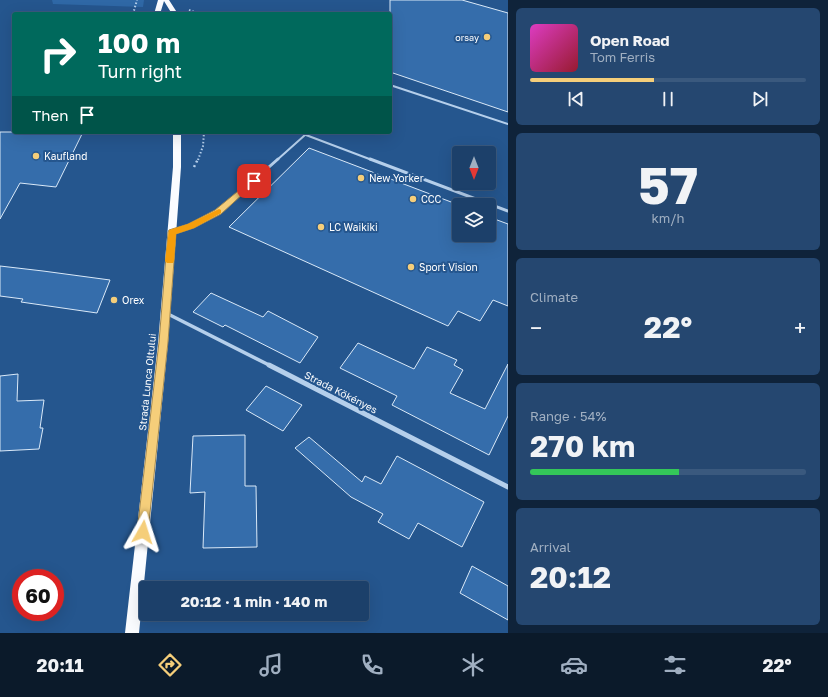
<!DOCTYPE html>
<html lang="en">
<head>
<meta charset="utf-8">
<style>
	:root { --surface:#1c406a; --page:#254770; --text:#f1f3f6; --muted:#a0afc1; --line:#3a597e; --accent:#f5ce7a }
	body { margin:0; font-family:"Golos Text",sans-serif; background:var(--page); color:var(--text); height:100vh; display:flex; flex-direction:column; font-size:15px; white-space:nowrap }
	* { box-sizing:border-box; margin:0 }
	p { font-size:13px; color:var(--muted) }
	.icon { flex:none; width:22px; height:22px; fill:none; stroke:currentColor; stroke-width:2; stroke-linecap:round; stroke-linejoin:round }
	.map { position:relative; flex:1; overflow:hidden }
	.panel { display:flex; flex-direction:column; gap:8px; padding:8px; background:#0f233a; width:320px }
	.panel>* { flex:none }
	.banner { position:absolute; left:12px; top:12px; width:380px; height:122px; border-radius:4px; box-shadow:0 4px 16px #0002,0 0 0 1px var(--line); background:#00695c; color:#fff; overflow:hidden }
	.needle { width:26px; rotate:180deg }
	.buttons { position:absolute; left:452px; top:146px; display:grid; gap:8px }
	.buttons a { display:grid; place-items:center; width:44px; height:44px; border-radius:4px; background:var(--surface); box-shadow:0 4px 16px #0002,0 0 0 1px var(--line); font-size:20px }
	.speed { position:absolute; left:12px; top:569px; display:flex; gap:8px; font-size:20px; font-weight:700; text-align:center }
	.speed>* { display:grid; place-content:center; width:52px; height:52px; border-radius:50%; background:var(--surface); box-shadow:0 4px 16px #0002,0 0 0 1px var(--line); line-height:1 }
	.speed .limit { border:6px solid #d22; background:#fff; color:#111 }
	.pin { position:absolute; display:grid; place-items:center; width:34px; height:34px; color:#fff; margin:-17px; border-radius:8px; box-shadow:0 2px 6px #0006 }
	.me { position:absolute; width:44px; margin:-22px; rotate:6deg; stroke-linejoin:round; filter:drop-shadow(0 0 3px #0008) }
	.turn { display:flex; align-items:center; gap:14px; height:84px; padding:0 20px; font-size:18px }
	.turn .icon { width:52px; height:52px; stroke-width:2.5 }
	.turn b { display:block; font-size:28px; line-height:34px }
	.then { display:flex; align-items:center; height:38px; padding:0 20px; background:#0003; gap:8px; font-size:15px }
	.big { font-size:30px; font-weight:700; line-height:1.1 }
	.panel .tile { flex:1; display:flex; flex-direction:column; justify-content:center; gap:6px; min-width:0; padding:0 14px; border-radius:6px; background:var(--page) }
	.panel .dial { align-items:center; gap:0 }
	.dial b { font-size:52px; line-height:1 }
	.song { display:flex; align-items:center; gap:12px }
	.cover { width:48px; height:48px; border-radius:6px; background:linear-gradient(135deg,hsl(310 70% 55%),hsl(350 70% 35%)) }
	.played { height:4px; border-radius:2px; background:linear-gradient(90deg,var(--accent) 45%,var(--line) 45%) }
	.keys { display:flex; justify-content:space-around; direction:ltr }
	.heat { display:flex; justify-content:space-between; align-items:center; font-size:22px; direction:ltr }
	.charge { height:6px; border-radius:3px; background:linear-gradient(90deg,#34c759 54%,var(--line) 0) }
	.trip { position:absolute; left:139px; top:581px; width:230px; height:40px; border-radius:4px; background:var(--surface); box-shadow:0 4px 16px #0002,0 0 0 1px var(--line); font-weight:700; line-height:40px; text-align:center }
	.tabs { display:flex; height:64px; justify-content:space-around; align-items:center; background:#0b1a2a; color:var(--muted) }
	.tabs .icon { width:28px; height:28px }
	.tabs .current { color:var(--accent) }
	.tabs b { font-size:18px; color:var(--text) }
	main { display:flex; flex:1; min-height:0 }
	.map>svg:first-child { display:block }
	.green { fill:#2f68a6 }
	.building { fill:#356dab; stroke:#dae9f8 }
	.lines { fill:none; stroke-linecap:round; stroke-linejoin:round }
	.path-far1 { stroke:#b5cfeb; stroke-width:2; stroke-dasharray:1.5 2; stroke-linecap:butt }
	.path { stroke:#b5cfeb; stroke-width:2.5; stroke-dasharray:2 3; stroke-linecap:butt }
	.service-far1 { stroke:#b5cfeb; stroke-width:2 }
	.service { stroke:#b5cfeb; stroke-width:3 }
	.minor-far1 { stroke:#b5cfeb; stroke-width:3.5 }
	.minor { stroke:#b5cfeb; stroke-width:5 }
	.primary { fill:#fafcff; fill-rule:evenodd }
	.route { fill:#f5ce7a; stroke:#9f864f }
	.slow { fill:#f59e0b }
	.poi-dot { fill:#f5ce7a; stroke:#25568e; stroke-width:1.5 }
	.labels { text-anchor:middle; dominant-baseline:central; stroke-width:4; stroke-linejoin:round; paint-order:stroke }
	.far-poi-label { font-size:9px; fill:#fff; stroke:#25568e; text-anchor:end }
	.poi-label { font-size:10px; fill:#fff; stroke:#25568e; text-anchor:start }
	.street-label { font-size:10px; fill:#fff; stroke:#25568e }
</style>
</head>
<body>
<main>
<div class="map">
<svg width="508" height="633" viewBox="0 0 508 633">
	<rect width="100%" height="100%" fill="#25568e"/>
	<!-- green -->
	<path class="green" d="M52 0H144L143 7 53 4Z"/>
	<!-- building -->
	<g class="building">
		<path d="M390 0H462L508 13V112L390 72Z"/>
		<path d="M0 132H83L56 187 20 183 0 219Z"/>
		<path d="M309 148 459 205V235H489V217L508 224V306L493 300 480 321 458 311 448 326 229 227Z"/>
		<path d="M0 266 43 271 110 280 97 313 21 302 23 299 0 296Z"/>
		<path d="M211 293 263 317 268 311 318 337 300 363 225 325 223 327 193 312Z"/>
		<path d="M358 343 414 369 427 347 457 360 454 365 463 370 450 393 485 409 508 364V416L489 455 392 405 397 396 340 368Z"/>
		<path d="M18 374 17 401 44 400 40 428H43L39 449 0 451V376Z"/>
		<path d="M266 386 302 405 283 431 246 410Z"/>
		<path d="M245 435V486H256L257 547 203 548 205 492 190 493 193 436Z"/>
		<path d="M309 437 362 482 365 476 381 484 397 456 484 502 462 547 418 523 409 539 378 522 383 514 351 497 295 448Z"/>
		<path d="M472 566 508 586V620L460 593Z"/>
	</g>
	<g class="lines">
		<!-- path-far1 -->
		<g class="path-far1">
			<path d="M189 10 200 14"/>
			<path d="M133 14 137 0"/>
			<path d="M198 160 203 146 204 132"/>
		</g>
		<!-- path -->
		<path class="path" d="M194 167 198 159"/>
		<!-- service-far1 -->
		<g class="service-far1">
			<path d="M390 85 508 124"/>
			<path d="M298 132 372 160"/>
			<path d="M277 160 305 135"/>
		</g>
		<!-- service -->
		<g class="service">
			<path d="M370 159 508 211"/>
			<path d="M174 232 191 226 218 212 278 159"/>
		</g>
		<!-- minor-far1 -->
		<path class="minor-far1" d="M166 313 271 366"/>
		<!-- minor -->
		<path class="minor" d="M269 365 508 487"/>
		<!-- primary -->
		<g class="primary">
			<path d="M158 0H169L178 14H172L164 1 160 14H154Z"/>
			<path d="M173 132H181V167L168 343 139 633H125L158 343 173 167Z"/>
		</g>
	</g>
	<!-- route -->
	<path class="route" d="M254 178 256 179V182L221 214 194 228 176 234 168 342 148 532 147 536 143 538 139 536 137 532 159 342 168 232 169 230 188 224 215 210Z"/>
	<!-- slow -->
	<path class="slow" d="M219 209 221 210V213L194 228 176 234 174 261 173 263H167L165 261 169 230 188 224Z"/>
	<!-- markers -->
	<g class="poi-dot">
		<circle cx="487" cy="37" r="4"/>
		<circle cx="36" cy="156" r="4"/>
		<circle cx="361" cy="178" r="4"/>
		<circle cx="413" cy="199" r="4"/>
		<circle cx="321" cy="227" r="4"/>
		<circle cx="411" cy="267" r="4"/>
		<circle cx="114" cy="300" r="4"/>
	</g>
	<g class="labels">
		<!-- far-poi labels -->
		<g class="far-poi-label">
			<text x="479" y="37">orsay</text>
		</g>
		<!-- poi labels -->
		<g class="poi-label">
			<text x="44" y="156">Kaufland</text>
			<text x="369" y="178">New Yorker</text>
			<text x="421" y="199">CCC</text>
			<text x="329" y="227">LC Waikiki</text>
			<text x="419" y="267">Sport Vision</text>
			<text x="122" y="300">Orex</text>
		</g>
		<!-- street labels -->
		<g class="street-label">
			<text transform="translate(147 382) rotate(-84)">Strada Lunca Oltului</text>
			<text transform="translate(341 392) rotate(27)">Strada Kökényes</text>
		</g>
	</g>
</svg>
<div class="buttons">
<a><svg class="needle" viewBox="-14 -14 28 28"><path d="M0-13l5 13h-10z" fill="#e53935"/><path d="M0 13l5-13h-10z" fill="#a0afc1"/></svg></a>
<a><svg class="icon" aria-label="layers" viewBox="0 0 24 24"><path d="M12 4l9 5-9 5-9-5zM3 14l9 5 9-5"/></svg></a>
</div>
<div class="speed"><div class="limit">60</div></div>
<div class="pin" style="left:254px;top:181px;background:#d93025"><svg class="icon" aria-label="arrive" viewBox="0 0 24 24"><path d="M6 21V4h12l-3 4 3 4H6"/></svg></div>
<svg class="me" style="left:143px;top:532px" viewBox="-20 -20 40 40"><path d="M0-17L14 15 0 8-14 15z" fill="#f5ce7a" stroke="#fff" stroke-width="4"/></svg>
<div class="trip">20:12 · 1 min · 140 m</div>
<div class="banner">
<div class="turn"><svg class="icon" aria-label="right" viewBox="0 0 24 24"><path d="M7 20v-9h11M14 6l5 5-5 5"/></svg><div><b>100 m</b>Turn right</div></div>
<div class="then">Then<svg class="icon" aria-label="arrive" viewBox="0 0 24 24"><path d="M6 21V4h12l-3 4 3 4H6"/></svg></div>
</div>
</div>
<section class="panel">
<div class="tile">
<div class="song"><i class="cover"></i><div><b>Open Road</b><p>Tom Ferris</p></div></div>
<div class="played"></div>
<div class="keys"><svg class="icon" aria-label="previous" viewBox="0 0 24 24"><path d="M18 5L8 12l10 7zM5 5v14"/></svg><svg class="icon" aria-label="pause" viewBox="0 0 24 24"><path d="M8 5v14M16 5v14"/></svg><svg class="icon" aria-label="next" viewBox="0 0 24 24"><path d="M6 5l10 7-10 7zM19 5v14"/></svg></div>
</div>
<div class="tile dial"><b>57</b><p>km/h</p></div>
<div class="tile"><p>Climate</p>
<div class="heat"><a>−</a><b class="big">22°</b><a>+</a></div>
</div>
<div class="tile"><p>Range · 54%</p><b class="big">270 km</b><div class="charge"></div></div>
<div class="tile"><p>Arrival</p><b class="big">20:12</b></div>
</section>
</main>
<nav class="tabs">
<b>20:11</b>
<svg class="icon current" aria-label="directions" viewBox="0 0 24 24"><path d="M12 3l9 9-9 9-9-9zM9 14v-3h6M13 9l2 2-2 2"/></svg>
<svg class="icon" aria-label="music" viewBox="0 0 24 24"><path d="M9 18V5l10-2v13"/><circle cx="6" cy="18" r="3"/><circle cx="16" cy="16" r="3"/></svg>
<svg class="icon" aria-label="phone" viewBox="0 0 24 24"><path d="M5 4h4l2 5-3 2q2 4 5 5l2-3 5 2v4C11 20 4 13 5 4z"/></svg>
<svg class="icon" aria-label="climate" viewBox="0 0 24 24"><path d="M12 3v18M4 7l16 10M4 17L20 7"/></svg>
<svg class="icon" aria-label="car" viewBox="0 0 24 24"><path d="M5 17H2v-5l4-1 3-4h7l3 4 3 1v5h-3M9 17h6M6 11h13"/><circle cx="7" cy="17" r="2"/><circle cx="17" cy="17" r="2"/></svg>
<svg class="icon" aria-label="filters" viewBox="0 0 24 24"><path d="M4 7h16M4 17h16"/><circle cx="9" cy="7" r="2"/><circle cx="15" cy="17" r="2"/></svg>
<b>22°</b>
</nav>
</body>
</html>
